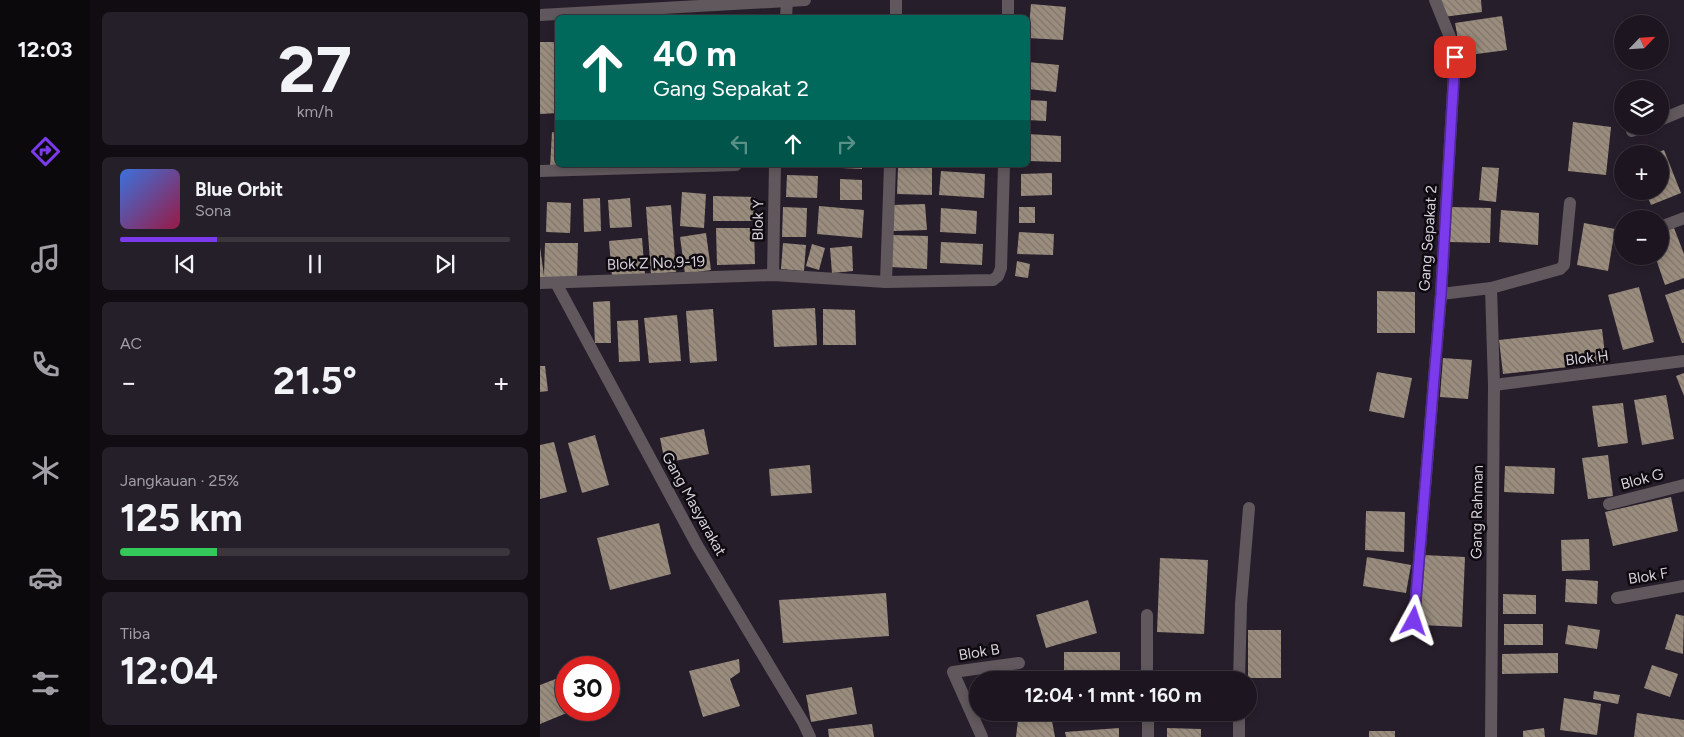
<!DOCTYPE html>
<html lang="id">
<head>
<meta charset="utf-8">
<style>
	:root { --surface:#1d1620; --page:#251f29; --text:#f1f3f6; --muted:#a09fa5; --line:#3b353e; --accent:#7c3aed }
	body { margin:0; font-family:Figtree,sans-serif; background:var(--page); color:var(--text); height:100vh; display:flex; flex-direction:column; font-size:19px; white-space:nowrap }
	* { box-sizing:border-box; margin:0 }
	p { font-size:16px; color:var(--muted) }
	.icon { flex:none; width:28px; height:28px; fill:none; stroke:currentColor; stroke-width:2; stroke-linecap:round; stroke-linejoin:round }
	.map { position:relative; flex:1; overflow:hidden }
	.details { display:flex; flex-direction:column; gap:12px; padding:12px; background:#100c12; width:450px }
	.details>* { flex:none }
	.banner { position:absolute; left:15px; top:15px; width:475px; height:152px; border-radius:8px; box-shadow:0 2px 8px #0003,0 0 0 1px var(--line); background:#00695c; color:#fff; overflow:hidden }
	.needle { width:32px; rotate:65deg }
	.controls { position:absolute; left:1074px; top:15px; display:grid; gap:10px }
	.controls a { display:grid; place-items:center; width:55px; height:55px; border-radius:50%; background:var(--surface); box-shadow:0 2px 8px #0003,0 0 0 1px var(--line); font-size:25px }
	.speed { position:absolute; left:15px; top:656px; display:flex; gap:10px; font-size:25px; font-weight:700; text-align:center }
	.speed>* { display:grid; place-content:center; width:65px; height:65px; border-radius:50%; background:var(--surface); box-shadow:0 2px 8px #0003,0 0 0 1px var(--line); line-height:1 }
	.speed .limit { border:8px solid #d22; background:#fff; color:#111 }
	.pin { position:absolute; display:grid; place-items:center; width:42px; height:42px; color:#fff; margin:-21px; border-radius:10px; box-shadow:0 2px 8px #0006 }
	.me { position:absolute; width:55px; margin:-28px; rotate:5deg; stroke-linejoin:round; filter:drop-shadow(0 0 4px #0008) }
	.turn { display:flex; align-items:center; gap:18px; height:105px; padding:0 15px; font-size:22px }
	.turn .icon { width:65px; height:65px; stroke-width:2.5 }
	.turn b { display:block; font-size:35px; line-height:42px }
	.lanes { display:flex; align-items:center; height:48px; padding:0 15px; background:#0003; justify-content:center; gap:25px; direction:ltr }
	.lanes .off { opacity:.35 }
	.big { font-size:38px; font-weight:700; line-height:1.1 }
	.details .tile { flex:1; display:flex; flex-direction:column; justify-content:center; gap:8px; min-width:0; padding:0 18px; border-radius:8px; background:var(--page) }
	.details .dial { align-items:center; gap:0 }
	.dial b { font-size:65px; line-height:1 }
	.song { display:flex; align-items:center; gap:15px }
	.cover { width:60px; height:60px; border-radius:8px; background:linear-gradient(135deg,hsl(220 70% 55%),hsl(340 70% 35%)) }
	.played { height:5px; border-radius:2px; background:linear-gradient(90deg,var(--accent) 25%,var(--line) 25%) }
	.keys { display:flex; justify-content:space-around; direction:ltr }
	.heat { display:flex; justify-content:space-between; align-items:center; font-size:28px; direction:ltr }
	.charge { height:8px; border-radius:4px; background:linear-gradient(90deg,#34c759 25%,var(--line) 0) }
	.trip { position:absolute; left:429px; top:671px; width:288px; height:50px; border-radius:25px; background:var(--surface); box-shadow:0 2px 8px #0003,0 0 0 1px var(--line); font-weight:700; line-height:50px; text-align:center }
	main { display:flex; flex:1; min-height:0 }
	.dock { display:flex; flex-direction:column; width:90px; justify-content:space-around; align-items:center; background:#0c090d; color:var(--muted) }
	.dock .icon { width:35px; height:35px }
	.dock .active { color:var(--accent) }
	.dock b { font-size:22px; color:var(--text) }
	.map>svg:first-child { display:block }
	.building { fill:url(#building-back-hatch) }
	.lines { fill:none; stroke-linecap:round; stroke-linejoin:round }
	.street { stroke:#60585c; stroke-width:12 }
	.route-casing { stroke:#51269a; stroke-width:12 }
	.route { stroke:#7c3aed; stroke-width:9 }
	.labels { text-anchor:middle; dominant-baseline:central; stroke-width:5; stroke-linejoin:round; paint-order:stroke }
	.street-label { font-size:15px; fill:#d6d0d9; stroke:#0e0a10 }
</style>
</head>
<body>
<main>
<nav class="dock">
<b>12:03</b>
<svg class="icon active" aria-label="directions" viewBox="0 0 24 24"><path d="M12 3l9 9-9 9-9-9zM9 14v-3h6M13 9l2 2-2 2"/></svg>
<svg class="icon" aria-label="music" viewBox="0 0 24 24"><path d="M9 18V5l10-2v13"/><circle cx="6" cy="18" r="3"/><circle cx="16" cy="16" r="3"/></svg>
<svg class="icon" aria-label="phone" viewBox="0 0 24 24"><path d="M5 4h4l2 5-3 2q2 4 5 5l2-3 5 2v4C11 20 4 13 5 4z"/></svg>
<svg class="icon" aria-label="climate" viewBox="0 0 24 24"><path d="M12 3v18M4 7l16 10M4 17L20 7"/></svg>
<svg class="icon" aria-label="car" viewBox="0 0 24 24"><path d="M5 17H2v-5l4-1 3-4h7l3 4 3 1v5h-3M9 17h6M6 11h13"/><circle cx="7" cy="17" r="2"/><circle cx="17" cy="17" r="2"/></svg>
<svg class="icon" aria-label="filters" viewBox="0 0 24 24"><path d="M4 7h16M4 17h16"/><circle cx="9" cy="7" r="2"/><circle cx="15" cy="17" r="2"/></svg>
</nav>
<section class="details">
<div class="tile dial"><b>27</b><p>km/h</p></div>
<div class="tile">
<div class="song"><i class="cover"></i><div><b>Blue Orbit</b><p>Sona</p></div></div>
<div class="played"></div>
<div class="keys"><svg class="icon" aria-label="previous" viewBox="0 0 24 24"><path d="M18 5L8 12l10 7zM5 5v14"/></svg><svg class="icon" aria-label="pause" viewBox="0 0 24 24"><path d="M8 5v14M16 5v14"/></svg><svg class="icon" aria-label="next" viewBox="0 0 24 24"><path d="M6 5l10 7-10 7zM19 5v14"/></svg></div>
</div>
<div class="tile"><p>AC</p>
<div class="heat"><a>−</a><b class="big">21.5°</b><a>+</a></div>
</div>
<div class="tile"><p>Jangkauan · 25%</p><b class="big">125 km</b><div class="charge"></div></div>
<div class="tile"><p>Tiba</p><b class="big">12:04</b></div>
</section>
<div class="map">
<svg width="1144" height="737" viewBox="0 0 1144 737">
	<defs>
		<pattern id="building-back-hatch" width="6" height="6" patternUnits="userSpaceOnUse" patternTransform="scale(1.25)"><rect width="6" height="6" fill="#9a8d7e"/><path d="M-1 5l2 2M0 0l6 6M5-1l2 2" fill="none" stroke="#7f756c"/></pattern>
	</defs>
	<rect width="100%" height="100%" fill="#271e2b"/>
	<!-- building -->
	<g class="building">
		<path d="M901 0H941L942 12 903 17Z"/>
		<path d="M491 4 526 7 523 40 488 38Z"/>
		<path d="M962 16 967 50 921 56 915 23Z"/>
		<path d="M0 42H18V113L0 114Z"/>
		<path d="M488 62 519 65 516 92 488 89Z"/>
		<path d="M488 100 507 101 506 121 488 120Z"/>
		<path d="M1033 122 1071 127 1066 175 1028 171Z"/>
		<path d="M12 132 18 133V165L10 168Z"/>
		<path d="M488 134 521 136V162L488 161Z"/>
		<path d="M1124 150 1141 193 1111 205 1105 191H1120V154H1114Z"/>
		<path d="M301 165H322V169L301 168Z"/>
		<path d="M358 167 392 168V195L357 194Z"/>
		<path d="M942 167 959 168 956 202 939 200Z"/>
		<path d="M401 171 445 174 444 198 399 195Z"/>
		<path d="M512 173V195L481 196V174Z"/>
		<path d="M247 175 278 176 277 198 246 197Z"/>
		<path d="M300 179 322 180V200H300Z"/>
		<path d="M142 192 166 194 164 228 140 226Z"/>
		<path d="M173 196 215 197 214 221H173Z"/>
		<path d="M60 198 61 231 44 232 43 199Z"/>
		<path d="M90 198 92 227 70 228 68 200Z"/>
		<path d="M7 202 31 203 30 233 6 232Z"/>
		<path d="M385 204 387 230 353 231 352 205Z"/>
		<path d="M131 205 136 272 111 274 106 207Z"/>
		<path d="M279 206 324 210 322 238 277 234Z"/>
		<path d="M243 207 267 208 266 237H242Z"/>
		<rect x="479" y="207" width="16" height="16"/>
		<path d="M911 207 951 208 950 243 910 242Z"/>
		<path d="M401 208 437 211 436 234 400 232Z"/>
		<path d="M961 210 999 213 998 245 959 242Z"/>
		<path d="M1044 223 1075 229 1068 271 1037 265Z"/>
		<path d="M176 228H214L215 264 177 265Z"/>
		<path d="M1134 228 1144 254V278L1125 285 1115 256H1120V233Z"/>
		<path d="M479 232 514 234 513 255 477 254Z"/>
		<path d="M166 233 171 270 145 274 140 237Z"/>
		<path d="M352 235 388 236 387 269 351 267Z"/>
		<path d="M102 238 105 275 72 277 69 241Z"/>
		<path d="M401 242 443 244 442 265 400 263Z"/>
		<path d="M5 243H38L37 279H0V247L4 276Z"/>
		<path d="M243 243 266 245 264 271 241 269Z"/>
		<path d="M272 244 285 248 279 270 266 266Z"/>
		<path d="M312 246 313 271 292 273 290 248Z"/>
		<path d="M477 261 490 264 488 278 475 276Z"/>
		<path d="M1099 287 1114 342 1083 350 1068 295Z"/>
		<path d="M1144 289V343H1142L1125 295Z"/>
		<path d="M837 291 875 292V333H837Z"/>
		<path d="M70 301 71 343H55L53 302Z"/>
		<path d="M275 308 277 345 234 347 232 310Z"/>
		<path d="M173 309 177 361 150 363 146 311Z"/>
		<path d="M283 309 315 310 316 345H283Z"/>
		<path d="M137 315 141 361 109 363 104 318Z"/>
		<path d="M98 320 100 361 79 362 77 321Z"/>
		<path d="M1062 329 1066 363 963 374 959 340Z"/>
		<path d="M903 358 932 360 928 399 900 397Z"/>
		<path d="M0 366H5L8 391 0 392Z"/>
		<path d="M837 372 872 378 864 418 829 411Z"/>
		<path d="M1144 373V396L1136 376Z"/>
		<path d="M1126 395 1134 439 1102 445 1094 400Z"/>
		<path d="M1083 403 1088 443 1058 447 1052 406Z"/>
		<path d="M164 429 169 454 125 463 120 438Z"/>
		<path d="M55 435 69 485 42 493 28 443Z"/>
		<path d="M14 442 27 492 0 499V445Z"/>
		<path d="M1068 455 1073 496 1048 499 1042 458Z"/>
		<path d="M270 465 272 493 231 496 229 469Z"/>
		<path d="M965 466 1015 468 1014 494 964 492Z"/>
		<path d="M1131 497 1138 531 1073 546 1065 512Z"/>
		<path d="M826 511 865 512 864 552 825 550Z"/>
		<path d="M119 523 131 574 70 590 57 538Z"/>
		<path d="M1049 539 1050 570 1022 571 1021 540Z"/>
		<path d="M883 555 925 557 922 627 881 625Z"/>
		<path d="M827 557 871 565 866 593 823 586Z"/>
		<path d="M620 558 668 560 664 634 617 632Z"/>
		<path d="M1026 579 1058 581 1057 604 1025 602Z"/>
		<path d="M346 593 349 636 243 643 239 600Z"/>
		<path d="M963 594 996 595V614H963Z"/>
		<path d="M548 600 557 633 506 648 496 615Z"/>
		<path d="M1136 614 1144 616 1143 654 1125 649Z"/>
		<rect x="964" y="624" width="39" height="21"/>
		<path d="M1028 625 1060 630 1057 649 1025 644Z"/>
		<rect x="708" y="630" width="33" height="48"/>
		<path d="M524 652H580V678L524 679Z"/>
		<path d="M1018 653V673L962 674V654Z"/>
		<path d="M199 659 200 672 190 679 200 706 163 717 149 671Z"/>
		<path d="M1112 665 1138 674 1130 697 1104 688Z"/>
		<path d="M26 675V710H34L0 724V685Z"/>
		<path d="M312 687 317 714 271 722 266 695Z"/>
		<path d="M1054 691 1080 695 1078 704 1053 699Z"/>
		<path d="M1024 698 1061 704 1057 735 1020 730Z"/>
		<rect x="625" y="712" width="38" height="8"/>
		<path d="M1097 713 1144 720V737H1094Z"/>
		<path d="M478 720 512 721 515 737H476Z"/>
		<path d="M332 724 334 737H289L288 729Z"/>
		<path d="M579 728V737H526L525 732Z"/>
		<path d="M627 728 661 729V737H627Z"/>
		<path d="M1004 728 1005 737H983V731Z"/>
		<rect x="829" y="731" width="26" height="6"/>
	</g>
	<g class="lines">
		<!-- street -->
		<g class="street">
			<path d="M0 15 265 0"/>
			<path d="M246 18 247 0"/>
			<path d="M356 18V0"/>
			<path d="M468 18V0"/>
			<path d="M1120 120 1144 110"/>
			<path d="M1092 131 1105 126"/>
			<path d="M0 171 196 165"/>
			<path d="M1120 227 1144 218"/>
			<path d="M233 275 235 165"/>
			<path d="M346 282 350 165"/>
			<path d="M0 283 233 275 346 282 453 280 458 276 461 268 464 165"/>
			<path d="M16 283 157 545 263 722 270 737"/>
			<path d="M901 294 951 288 1020 269 1024 265 1030 203"/>
			<path d="M954 385 1144 361"/>
			<path d="M1069 504 1144 485"/>
			<path d="M1077 598 1144 586"/>
			<path d="M607 615V680"/>
			<path d="M874 621 901 294 915 57 914 47 895 0"/>
			<path d="M699 680 701 604 709 508"/>
			<path d="M608 712V737"/>
			<path d="M699 712V737"/>
			<path d="M442 737 413 672 479 663"/>
			<path d="M951 737 954 385 951 288"/>
		</g>
	</g>
	<g class="lines">
		<defs>
			<path id="route" d="M874 621 901 294 915 57"/>
		</defs>
		<!-- route casing -->
		<use href="#route" class="route-casing"/>
		<!-- route -->
		<use href="#route" class="route"/>
	</g>
	<g class="labels">
		<!-- street labels -->
		<g class="street-label">
			<text transform="translate(218 220) rotate(-89)">Blok Y</text>
			<text transform="translate(888 238) rotate(-86)">Gang Sepakat 2</text>
			<text transform="translate(116 263) rotate(-2)">Blok Z No.9-19</text>
			<text transform="translate(1047 358) rotate(-7)">Blok H</text>
			<text transform="translate(1102 479) rotate(-15)">Blok G</text>
			<text transform="translate(154 504) rotate(61)">Gang Masyarakat</text>
			<text transform="translate(937 512) rotate(-89)">Gang Rahman</text>
			<text transform="translate(1108 576) rotate(-9)">Blok F</text>
			<text transform="translate(439 652) rotate(-9)">Blok B</text>
		</g>
	</g>
</svg>
<div class="controls">
<a><svg class="needle" viewBox="-14 -14 28 28"><path d="M0-13l5 13h-10z" fill="#e53935"/><path d="M0 13l5-13h-10z" fill="#a09fa5"/></svg></a>
<a><svg class="icon" aria-label="layers" viewBox="0 0 24 24"><path d="M12 4l9 5-9 5-9-5zM3 14l9 5 9-5"/></svg></a>
<a>+</a>
<a>−</a>
</div>
<div class="speed"><div class="limit">30</div></div>
<div class="pin" style="left:915px;top:57px;background:#d93025"><svg class="icon" aria-label="arrive" viewBox="0 0 24 24"><path d="M6 21V4h12l-3 4 3 4H6"/></svg></div>
<svg class="me" style="left:874px;top:621px" viewBox="-20 -20 40 40"><path d="M0-17L14 15 0 8-14 15z" fill="#7c3aed" stroke="#fff" stroke-width="4"/></svg>
<div class="trip">12:04 · 1 mnt · 160 m</div>
<div class="banner">
<div class="turn"><svg class="icon" aria-label="ahead" viewBox="0 0 24 24"><path d="M12 20V5M6 11l6-6 6 6"/></svg><div><b>40 m</b>Gang Sepakat 2</div></div>
<div class="lanes"><svg class="icon off" aria-label="left" viewBox="0 0 24 24"><path d="M17 20v-9H6M10 6l-5 5 5 5"/></svg><svg class="icon" aria-label="ahead" viewBox="0 0 24 24"><path d="M12 20V5M6 11l6-6 6 6"/></svg><svg class="icon off" aria-label="right" viewBox="0 0 24 24"><path d="M7 20v-9h11M14 6l5 5-5 5"/></svg></div>
</div>
</div>
</main>
</body>
</html>
